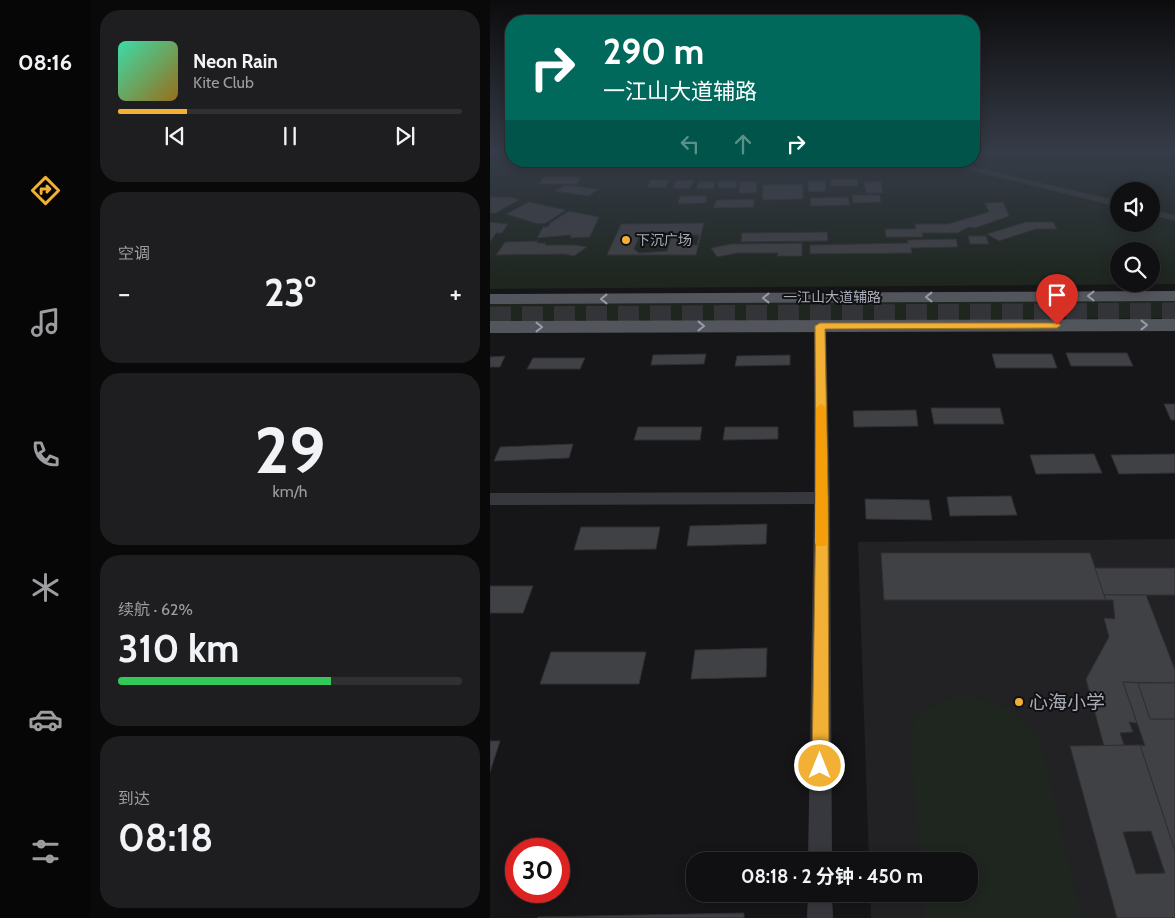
<!DOCTYPE html>
<html lang="zh">
<head>
<meta charset="utf-8">
<style>
	:root { --surface:#101012; --page:#1e1e20; --text:#f1f3f6; --muted:#9c9d9f; --line:#303032; --accent:#f2b134 }
	body { margin:0; font-family:Cabin,"Noto Sans SC",sans-serif; background:var(--page); color:var(--text); height:100vh; display:flex; flex-direction:column; font-size:19px; white-space:nowrap }
	* { box-sizing:border-box; margin:0 }
	p { font-size:16px; color:var(--muted) }
	.icon { flex:none; width:28px; height:28px; fill:none; stroke:currentColor; stroke-width:2; stroke-linecap:round; stroke-linejoin:round }
	.map { position:relative; flex:1; overflow:hidden }
	.drawer { display:flex; flex-direction:column; gap:10px; padding:10px; background:#09090a; width:400px }
	.drawer>* { flex:none }
	.banner { position:absolute; left:15px; top:15px; width:475px; height:152px; border-radius:20px; box-shadow:0 2px 12px #0003,0 0 0 1px var(--line); background:#00695c; color:#fff; overflow:hidden }
	.tools { position:absolute; left:620px; top:182px; display:grid; gap:10px }
	.tools a { display:grid; place-items:center; width:50px; height:50px; border-radius:50%; background:var(--surface); box-shadow:0 2px 12px #0003,0 0 0 1px var(--line); font-size:25px }
	.speed { position:absolute; left:15px; top:838px; display:flex; gap:10px; font-size:25px; font-weight:700; text-align:center }
	.speed>* { display:grid; place-content:center; width:65px; height:65px; border-radius:50%; background:var(--surface); box-shadow:0 2px 12px #0003,0 0 0 1px var(--line); line-height:1 }
	.speed .limit { border:8px solid #d22; background:#fff; color:#111 }
	.pin { position:absolute; display:grid; place-items:center; width:42px; height:42px; color:#fff; margin:-51px -21px; border-radius:50% 50% 50% 0; rotate:-45deg; box-shadow:0 0 5px #0007 }
	.pin .icon { rotate:45deg }
	.me { position:absolute; width:55px; margin:-28px; rotate:0deg; stroke-linejoin:round; filter:drop-shadow(0 0 4px #0008) }
	.turn { display:flex; align-items:center; gap:18px; height:105px; padding:0 15px; font-size:22px }
	.turn .icon { width:65px; height:65px; stroke-width:2.5 }
	.turn b { display:block; font-size:35px; line-height:42px }
	.lanes { display:flex; align-items:center; height:48px; padding:0 15px; background:#0003; justify-content:center; gap:25px; direction:ltr }
	.lanes .off { opacity:.35 }
	.big { font-size:38px; font-weight:700; line-height:1.1 }
	.drawer .card { flex:1; display:flex; flex-direction:column; justify-content:center; gap:8px; min-width:0; padding:0 18px; border-radius:20px; background:var(--page) }
	.drawer .dial { align-items:center; gap:0 }
	.dial b { font-size:65px; line-height:1 }
	.song { display:flex; align-items:center; gap:15px }
	.cover { width:60px; height:60px; border-radius:8px; background:linear-gradient(135deg,hsl(160 70% 55%),hsl(40 70% 35%)) }
	.played { height:5px; border-radius:2px; background:linear-gradient(90deg,var(--accent) 20%,var(--line) 20%) }
	.keys { display:flex; justify-content:space-around; direction:ltr }
	.heat { display:flex; justify-content:space-between; align-items:center; font-size:28px; direction:ltr }
	.charge { height:8px; border-radius:4px; background:linear-gradient(90deg,#34c759 62%,var(--line) 0) }
	.trip { position:absolute; left:196px; top:852px; width:292px; height:50px; border-radius:20px; background:var(--surface); box-shadow:0 2px 12px #0003,0 0 0 1px var(--line); font-weight:700; line-height:50px; text-align:center }
	main { display:flex; flex:1; min-height:0 }
	.tabs { display:flex; flex-direction:column; width:90px; justify-content:space-around; align-items:center; background:#060607; color:var(--muted) }
	.tabs .icon { width:35px; height:35px }
	.tabs .selected { color:var(--accent) }
	.tabs b { font-size:22px; color:var(--text) }
	.map>svg:first-child { display:block }
	.built { fill:#222225 }
	.green { fill:#1e261f; fill-rule:evenodd }
	.building { fill:#404145; stroke:#303034; fill-rule:evenodd }
	.lines { fill:none; stroke-linecap:round; stroke-linejoin:round }
	.highway-tunnel { stroke:#333438; stroke-width:21; stroke-dasharray:21 11; stroke-linecap:butt }
	.street { fill:#37383d; fill-rule:evenodd }
	.primary { fill:#53555c; fill-rule:evenodd }
	.oneway { stroke:#979ba6 }
	.route { fill:#f2b134; stroke:#9d7322 }
	.slow { fill:#f59e0b }
	.poi-dot { fill:#f2b134; stroke:#111113; stroke-width:2 }
	.labels { text-anchor:middle; dominant-baseline:central; stroke-width:4; stroke-linejoin:round; paint-order:stroke }
	.far-poi-label { font-size:14px; fill:#a8adb8; stroke:#111113; text-anchor:start }
	.far-street-label { font-size:14px; fill:#a8adb8; stroke:#111113 }
	.near-poi-label { font-size:19px; fill:#a8adb8; stroke:#111113; text-anchor:start }
</style>
</head>
<body>
<main>
<nav class="tabs">
<b>08:16</b>
<svg class="icon selected" aria-label="directions" viewBox="0 0 24 24"><path d="M12 3l9 9-9 9-9-9zM9 14v-3h6M13 9l2 2-2 2"/></svg>
<svg class="icon" aria-label="music" viewBox="0 0 24 24"><path d="M9 18V5l10-2v13"/><circle cx="6" cy="18" r="3"/><circle cx="16" cy="16" r="3"/></svg>
<svg class="icon" aria-label="phone" viewBox="0 0 24 24"><path d="M5 4h4l2 5-3 2q2 4 5 5l2-3 5 2v4C11 20 4 13 5 4z"/></svg>
<svg class="icon" aria-label="climate" viewBox="0 0 24 24"><path d="M12 3v18M4 7l16 10M4 17L20 7"/></svg>
<svg class="icon" aria-label="car" viewBox="0 0 24 24"><path d="M5 17H2v-5l4-1 3-4h7l3 4 3 1v5h-3M9 17h6M6 11h13"/><circle cx="7" cy="17" r="2"/><circle cx="17" cy="17" r="2"/></svg>
<svg class="icon" aria-label="filters" viewBox="0 0 24 24"><path d="M4 7h16M4 17h16"/><circle cx="9" cy="7" r="2"/><circle cx="15" cy="17" r="2"/></svg>
</nav>
<section class="drawer">
<div class="card">
<div class="song"><i class="cover"></i><div><b>Neon Rain</b><p>Kite Club</p></div></div>
<div class="played"></div>
<div class="keys"><svg class="icon" aria-label="previous" viewBox="0 0 24 24"><path d="M18 5L8 12l10 7zM5 5v14"/></svg><svg class="icon" aria-label="pause" viewBox="0 0 24 24"><path d="M8 5v14M16 5v14"/></svg><svg class="icon" aria-label="next" viewBox="0 0 24 24"><path d="M6 5l10 7-10 7zM19 5v14"/></svg></div>
</div>
<div class="card"><p>空调</p>
<div class="heat"><a>−</a><b class="big">23°</b><a>+</a></div>
</div>
<div class="card dial"><b>29</b><p>km/h</p></div>
<div class="card"><p>续航 · 62%</p><b class="big">310 km</b><div class="charge"></div></div>
<div class="card"><p>到达</p><b class="big">08:18</b></div>
</section>
<div class="map">
<svg width="685" height="918" viewBox="0 0 685 918">
	<rect width="100%" height="100%" fill="#161618"/>
	<!-- built -->
	<path class="built" d="M685 539V918H381L380 894H480V861H379L368 542Z"/>
	<!-- green -->
	<g class="green">
		<path d="M0 153H21V161H484V153H685V284L0 289ZM629 191H661V224H629ZM629 251H661V284H629Z"/>
		<path d="M685 299V318L0 322V303Z"/>
		<path d="M471 696C505 699 530 713 551 741L591 918H434L432 894H480V861H430L419 730C433 711 447 701 471 696Z"/>
	</g>
	<!-- building -->
	<g class="building">
		<path d="M54 177H91L87 184H49Z"/>
		<path d="M341 179H367L368 186H341Z"/>
		<path d="M161 180H179L175 188 157 187Z"/>
		<path d="M187 180 204 181 199 189 182 188Z"/>
		<path d="M229 181H247L246 188H228Z"/>
		<path d="M318 181H335L336 191 318 192Z"/>
		<path d="M208 182H225L224 189H206Z"/>
		<path d="M250 182H267L266 193H249Z"/>
		<path d="M374 182H391L393 193H376Z"/>
		<path d="M313 184V199L272 200 273 185Z"/>
		<path d="M75 185 108 189 99 196 65 191Z"/>
		<path d="M362 195H390L391 202 363 203Z"/>
		<path d="M190 196H217L216 203 188 204Z"/>
		<path d="M0 197H20L29 200 6 213H0Z"/>
		<path d="M358 197 360 205 321 206 320 198Z"/>
		<path d="M264 199V207L224 208 226 200Z"/>
		<path d="M39 202 76 210 56 223 48 224 16 214Z"/>
		<path d="M513 202 519 216 485 228 479 227 467 233H432L433 237H396L395 229H426L425 224H458L499 212 495 203Z"/>
		<path d="M79 211 109 217 100 237 80 238 81 235 47 238 53 227H58L60 223Z"/>
		<path d="M0 222 18 224 12 233H6L0 242Z"/>
		<path d="M536 222H563L567 229H546L509 241 497 234Z"/>
		<path d="M214 223 206 255H117L131 224ZM151 232H183L177 251 149 253 144 249ZM189 235H209L207 245H186Z"/>
		<path d="M337 232 338 241 251 242 252 233Z"/>
		<path d="M478 236H496L499 244H480Z"/>
		<path d="M466 239 468 247 421 248 422 253 320 254V245L418 243 417 240Z"/>
		<path d="M48 241 47 243H56L55 245H84L97 247 84 256 74 254 6 255 15 242Z"/>
		<path d="M312 243V256H287L288 253H248L227 257 221 248 241 244Z"/>
		<path d="M576 353H637L643 366H581Z"/>
		<path d="M216 354 214 364 161 365 163 355Z"/>
		<path d="M502 354H562L567 368H506Z"/>
		<path d="M300 355V365L245 366 247 356Z"/>
		<path d="M15 356 10 367H0V357Z"/>
		<path d="M43 358H95L90 369H37Z"/>
		<path d="M674 404H685V420H681Z"/>
		<path d="M441 408H510L514 424H444Z"/>
		<path d="M426 410 428 426 364 427 363 411Z"/>
		<path d="M148 427H212L210 440H144Z"/>
		<path d="M235 427H288V439L233 440Z"/>
		<path d="M83 444 79 458 4 461 10 447Z"/>
		<path d="M604 454 612 473 546 474 540 455Z"/>
		<path d="M685 454V473L629 474 621 455Z"/>
		<path d="M521 496 527 515 460 516 457 497Z"/>
		<path d="M375 499 439 500 442 520 376 519Z"/>
		<path d="M277 524 276 544 197 546 200 526Z"/>
		<path d="M91 527H170L166 549 84 550Z"/>
		<path d="M391 553H600L616 600H394Z"/>
		<path d="M605 568H685V595H614Z"/>
		<path d="M0 586H43L33 613H0Z"/>
		<path d="M614 595H656L685 670V683L633 682 647 723 639 722 643 732 630 733 634 745 614 746 596 679 619 637 614 618 625 619 623 600H616Z"/>
		<path d="M277 648 276 677 201 679 205 650Z"/>
		<path d="M61 652H156L149 684H50Z"/>
		<path d="M633 682 648 683 660 719H685V851L650 745 655 746Z"/>
		<path d="M648 683H685V719H660Z"/>
		<path d="M0 741H10L0 772Z"/>
		<path d="M650 745 685 851V918H627L580 746ZM661 831 675 873 646 874 633 832Z"/>
		<path d="M254 913V918H47L48 917Z"/>
	</g>
	<g class="lines">
		<!-- highway-tunnel -->
		<path class="highway-tunnel" d="M0 317 685 313"/>
		<!-- street -->
		<g class="street">
			<path d="M442 161H458L629 201V207Z"/>
			<path d="M661 209 685 215V221L661 215Z"/>
			<path d="M330 322 336 326 340 498 342 861H318L324 504 0 505V493L324 492V326Z"/>
			<path d="M318 894H342L343 918H317Z"/>
		</g>
		<!-- primary -->
		<g class="primary">
			<path d="M685 291V301L0 304V294Z"/>
			<path d="M685 319V331L0 333V321Z"/>
		</g>
	</g>
	<!-- one-way arrows -->
	<defs><path id="oneway-chevron" d="M-2-3.5L2.5 0L-2 3.5" fill="none" stroke-width="1.6" stroke-linecap="round" stroke-linejoin="round" transform="scale(1.25)"/></defs>
	<g class="oneway">
		<use href="#oneway-chevron" transform="translate(601 296) rotate(180)"/>
		<use href="#oneway-chevron" transform="translate(439 297) rotate(180)"/>
		<use href="#oneway-chevron" transform="translate(276 298) rotate(180)"/>
		<use href="#oneway-chevron" transform="translate(114 299) rotate(180)"/>
		<use href="#oneway-chevron" transform="translate(654 325)"/>
		<use href="#oneway-chevron" transform="translate(211 326)"/>
		<use href="#oneway-chevron" transform="translate(49 327)"/>
	</g>
	<!-- sky -->
	<linearGradient id="sky" x2="0" y2="1"><stop stop-color="#0c0c0d"/><stop offset="0.54" stop-color="#363c48"/><stop offset="1" stop-color="#363c48" stop-opacity="0"/></linearGradient>
	<rect width="685" height="282" fill="url(#sky)"/>
	<!-- route -->
	<path class="route" d="M330 323H567L571 325 567 328 335 329 338 498 339 766 336 772 330 774 325 772 322 766 326 498 325 326Z"/>
	<!-- slow -->
	<path class="slow" d="M331 404 336 408 338 543 336 546H327L325 543 326 408Z"/>
	<!-- markers -->
	<g class="poi-dot">
		<circle cx="136" cy="240" r="5"/>
		<circle cx="529" cy="702" r="5"/>
	</g>
	<g class="labels">
		<!-- far-poi labels -->
		<g class="far-poi-label">
			<text x="146" y="240">下沉广场</text>
		</g>
		<!-- far-street labels -->
		<g class="far-street-label">
			<text x="342" y="297">一江山大道辅路</text>
		</g>
		<!-- near-poi labels -->
		<g class="near-poi-label">
			<text x="539" y="702">心海小学</text>
		</g>
	</g>
</svg>
<div class="tools">
<a><svg class="icon" aria-label="sound" viewBox="0 0 24 24"><path d="M4 9h4l5-4v14l-5-4H4zM17 9q2 3 0 6"/></svg></a>
<a><svg class="icon" aria-label="search" viewBox="0 0 24 24"><circle cx="10" cy="10" r="6"/><path d="M15 15l6 6"/></svg></a>
</div>
<div class="speed"><div class="limit">30</div></div>
<div class="pin" style="left:567px;top:325px;background:#d93025"><svg class="icon" aria-label="arrive" viewBox="0 0 24 24"><path d="M6 21V4h12l-3 4 3 4H6"/></svg></div>
<svg class="me" style="left:330px;top:766px" viewBox="-20 -20 40 40"><circle r="17" fill="#f2b134" stroke="#fff" stroke-width="3"/><path d="M0-11L8 9 0 5-8 9z" fill="#fff"/></svg>
<div class="trip">08:18 · 2 分钟 · 450 m</div>
<div class="banner">
<div class="turn"><svg class="icon" aria-label="right" viewBox="0 0 24 24"><path d="M7 20v-9h11M14 6l5 5-5 5"/></svg><div><b>290 m</b>一江山大道辅路</div></div>
<div class="lanes"><svg class="icon off" aria-label="left" viewBox="0 0 24 24"><path d="M17 20v-9H6M10 6l-5 5 5 5"/></svg><svg class="icon off" aria-label="ahead" viewBox="0 0 24 24"><path d="M12 20V5M6 11l6-6 6 6"/></svg><svg class="icon" aria-label="right" viewBox="0 0 24 24"><path d="M7 20v-9h11M14 6l5 5-5 5"/></svg></div>
</div>
</div>
</main>
</body>
</html>
